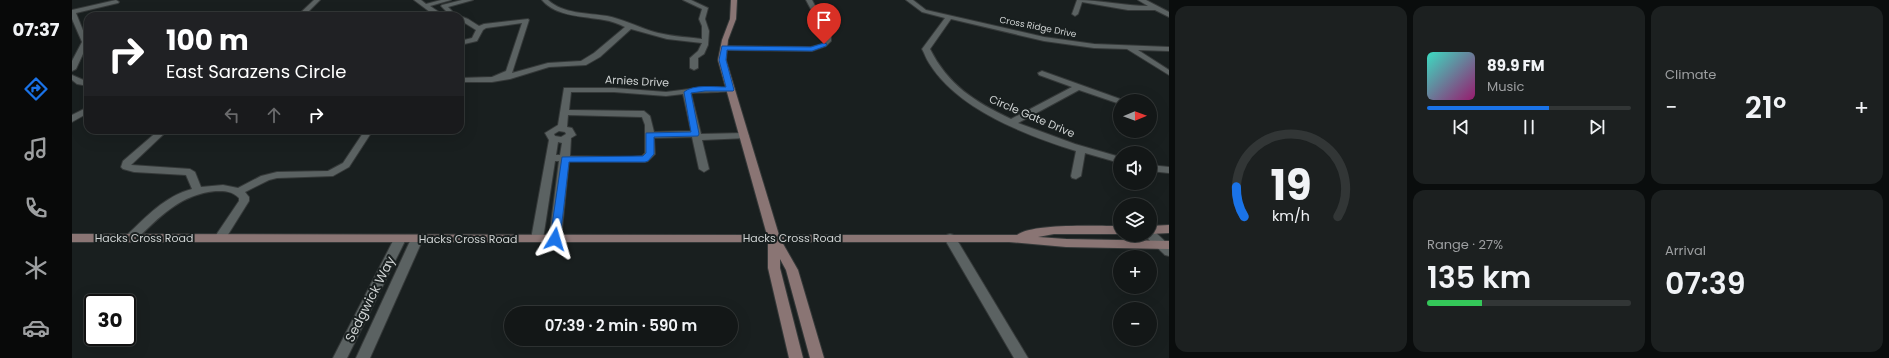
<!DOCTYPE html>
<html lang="en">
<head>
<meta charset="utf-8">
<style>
	:root { --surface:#131717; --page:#1c2020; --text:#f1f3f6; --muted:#9d9fa1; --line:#323636; --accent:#1a73e8 }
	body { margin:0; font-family:Poppins,sans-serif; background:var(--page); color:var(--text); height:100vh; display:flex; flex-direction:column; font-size:15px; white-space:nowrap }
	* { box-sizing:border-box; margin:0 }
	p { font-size:13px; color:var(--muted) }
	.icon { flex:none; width:22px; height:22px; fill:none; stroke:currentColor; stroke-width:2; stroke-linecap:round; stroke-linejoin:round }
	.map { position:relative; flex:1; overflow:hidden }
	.panel { display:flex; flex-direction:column; gap:6px; padding:6px; background:#0a0d0d; width:720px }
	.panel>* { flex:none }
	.hud { position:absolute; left:12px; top:12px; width:380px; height:122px; border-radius:12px; box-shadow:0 4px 16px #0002,0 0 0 1px var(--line); background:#202124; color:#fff; overflow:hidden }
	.needle { width:26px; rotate:89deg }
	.tools { position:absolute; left:1041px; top:94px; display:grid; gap:8px }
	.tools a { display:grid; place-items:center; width:44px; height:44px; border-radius:50%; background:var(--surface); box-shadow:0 4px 16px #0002,0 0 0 1px var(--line); font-size:20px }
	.speed { position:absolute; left:12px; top:294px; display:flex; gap:8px; font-size:20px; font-weight:700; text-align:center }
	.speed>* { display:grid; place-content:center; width:52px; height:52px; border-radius:50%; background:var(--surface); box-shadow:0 4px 16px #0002,0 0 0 1px var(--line); line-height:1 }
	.speed .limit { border:2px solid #111; border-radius:6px; background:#fff; color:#111 }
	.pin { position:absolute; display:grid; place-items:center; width:34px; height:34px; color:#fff; margin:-41px -17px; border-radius:50% 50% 50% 0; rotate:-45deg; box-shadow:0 0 4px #0007 }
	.pin .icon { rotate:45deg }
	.me { position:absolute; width:44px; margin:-22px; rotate:7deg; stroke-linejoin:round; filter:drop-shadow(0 0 3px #0008) }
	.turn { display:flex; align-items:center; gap:14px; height:84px; padding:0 16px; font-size:18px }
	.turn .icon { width:52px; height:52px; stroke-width:2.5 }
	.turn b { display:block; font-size:28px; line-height:34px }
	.lanes { display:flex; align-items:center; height:38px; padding:0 16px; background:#0003; justify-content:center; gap:20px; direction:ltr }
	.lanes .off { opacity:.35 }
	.big { font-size:30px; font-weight:600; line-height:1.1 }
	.panel .card { flex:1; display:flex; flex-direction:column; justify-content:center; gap:6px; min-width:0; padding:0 14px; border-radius:12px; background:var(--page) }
	.panel .dial { align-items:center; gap:0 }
	.dial svg { height:104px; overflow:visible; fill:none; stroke:var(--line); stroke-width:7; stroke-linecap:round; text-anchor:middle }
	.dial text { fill:var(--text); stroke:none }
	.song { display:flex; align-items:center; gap:12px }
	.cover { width:48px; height:48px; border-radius:6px; background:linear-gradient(135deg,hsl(170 70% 55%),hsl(320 70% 35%)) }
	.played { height:4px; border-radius:2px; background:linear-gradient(90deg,var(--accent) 60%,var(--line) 60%) }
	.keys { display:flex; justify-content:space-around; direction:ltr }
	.heat { display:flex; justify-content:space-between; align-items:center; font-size:22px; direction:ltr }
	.charge { height:6px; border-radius:3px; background:linear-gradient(90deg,#34c759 27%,var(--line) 0) }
	.panel .tiles { flex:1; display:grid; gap:6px; grid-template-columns:repeat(3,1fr) }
	.card:first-child { grid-row:span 2 }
	.trip { position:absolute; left:432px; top:306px; width:234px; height:40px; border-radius:20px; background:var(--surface); box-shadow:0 4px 16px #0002,0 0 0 1px var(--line); font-weight:600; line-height:40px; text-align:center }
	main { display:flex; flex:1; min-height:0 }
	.dock { display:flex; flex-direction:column; width:72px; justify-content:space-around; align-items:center; background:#080909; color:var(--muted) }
	.dock .icon { width:28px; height:28px }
	.dock .on { color:var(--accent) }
	.dock b { font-size:18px; color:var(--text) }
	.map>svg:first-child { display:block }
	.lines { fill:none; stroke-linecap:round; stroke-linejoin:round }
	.street-casing { stroke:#353939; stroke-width:2 }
	.secondary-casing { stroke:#353939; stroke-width:2 }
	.street { fill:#5b6262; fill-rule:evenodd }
	.secondary { fill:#8a7574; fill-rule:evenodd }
	.route { fill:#1a73e8; stroke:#114b97 }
	.labels { text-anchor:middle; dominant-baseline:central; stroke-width:4; stroke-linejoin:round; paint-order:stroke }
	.far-street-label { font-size:9px; fill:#ced2d2; stroke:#191f1f }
	.street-label { font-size:11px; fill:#ced2d2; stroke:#191f1f }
	.near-street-label { font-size:13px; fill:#ced2d2; stroke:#191f1f }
</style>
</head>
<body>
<main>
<nav class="dock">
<b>07:37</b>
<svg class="icon on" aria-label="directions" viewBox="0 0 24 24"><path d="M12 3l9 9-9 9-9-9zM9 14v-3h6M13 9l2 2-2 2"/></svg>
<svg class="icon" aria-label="music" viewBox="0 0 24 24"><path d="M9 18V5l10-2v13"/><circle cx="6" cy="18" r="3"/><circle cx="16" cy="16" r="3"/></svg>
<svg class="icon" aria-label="phone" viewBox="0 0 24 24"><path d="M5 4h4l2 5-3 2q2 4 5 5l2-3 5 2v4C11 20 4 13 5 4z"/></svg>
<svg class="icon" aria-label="climate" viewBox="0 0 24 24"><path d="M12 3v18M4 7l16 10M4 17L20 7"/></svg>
<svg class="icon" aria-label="car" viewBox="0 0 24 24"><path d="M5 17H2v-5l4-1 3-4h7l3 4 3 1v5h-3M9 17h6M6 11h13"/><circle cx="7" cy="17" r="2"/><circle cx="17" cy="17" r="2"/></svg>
</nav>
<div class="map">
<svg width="1097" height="358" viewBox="0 0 1097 358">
	<rect width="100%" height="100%" fill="#191f1f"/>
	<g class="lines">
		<defs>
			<g id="street">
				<path d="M44 0 47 2 46 3 4 13 16 43 4 69 0 71V61L10 42 0 19V10Z"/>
				<path d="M242 0H248L232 16H225Z"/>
				<path d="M342 0H349L354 4 369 0H379L358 6 373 16 374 11 369 6 370 5 390 0H401L376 7 380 11 379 16 362 15Z"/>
				<path d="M470 0H476C491 14 516 13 535 16 550 19 564 26 579 31 595 36 613 37 630 39V26L627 19 630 9 611 0H619L636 8 633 19 637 31 636 45 632 54 626 58V68L622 70 618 68V58L626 51 630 43 595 39 559 29 528 57 514 65 477 67 438 79 420 82H388V78L420 77 434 71 450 23 414 28 411 30 405 41 388 45V41L400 38 404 30 388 20V16L396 19 407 26 412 24 456 19 457 20 440 73 476 63 509 61 522 53 553 27C547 24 539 21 532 20 512 16 484 17 470 0Z"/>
				<path d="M734 0H740L759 36V41L754 46 740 51 653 50 649 48 653 46 739 47 750 44 753 41V36Z"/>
				<path d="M834 0H841L854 10 972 37 1022 44 1097 47V51L1066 50 1097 70V75L1055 49 1022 48 972 41 879 19 858 49C876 85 903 102 939 119L1000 87 967 75 966 73 970 71 1051 100 1048 101V104L1007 90 946 123 1003 144 1048 157V163L1013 153 1009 176 1004 179 1000 178 999 176 1004 151C954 135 886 110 857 63 854 59 853 54 850 49L873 18 850 12Z"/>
				<path d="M1005 0C1029 0 1052 6 1076 6L1066 0H1074L1097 12V17L1083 10H1056L1010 2 1006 14 1003 16 1000 14Z"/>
				<path d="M0 75 16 82V86L5 84 0 80Z"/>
				<path d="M633 87 658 88 662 90C658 93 628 92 619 93L629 134 672 133 675 134 677 136 675 138 630 140 637 169 632 172 627 169 620 137 582 138 583 154 576 161 573 162 497 161 489 239 487 242H479L477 239 487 161H483L471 239 469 242H461L459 239 477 140 473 133 486 125 492 88H542L594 92ZM499 92H542L594 96 611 94 619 131 582 132 578 116 572 111 497 110ZM496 115 570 117 573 125V153L570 156 560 157 498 156 499 138 504 135 500 128 495 127ZM487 131 493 132 494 134 489 137 483 136 482 134ZM486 142 490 143 488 155H484Z"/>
				<path d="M16 107V113L0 122V115Z"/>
				<path d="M1078 110 1083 114 1082 116H1078Z"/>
				<path d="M87 130H96L59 165 118 169 123 172 129 187 151 185 166 188 189 176 205 172 256 171 271 163 293 130H301L277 167 261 176 205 178 197 180 173 192 177 197V201L152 241H144L142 238 167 201V198C160 191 153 191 144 191 109 194 87 217 63 241H55L53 238 55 235C74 217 93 196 120 189L114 175 62 172 51 169 49 167 51 161Z"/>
				<path d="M1078 165 1097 167V173L1078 171Z"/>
				<path d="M1078 230 1082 231 1097 245V256L1093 255 1074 237 1073 235H1078Z"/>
				<path d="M878 234 882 235 956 358H942L872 238 874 235Z"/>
				<path d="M328 235 332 236 334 239 275 358H261L322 239 324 236Z"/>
				<path d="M345 235 349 236 351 239 298 358H284L339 239 341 236Z"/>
			</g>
			<g id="secondary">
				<path d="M659 0H665L664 19 656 40 654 60 707 235H945C959 223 1028 226 1048 226V234H982L966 237 994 239 1097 241V249L994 247 937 242H710L726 270 752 358H738L714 270 708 259V268L731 358H717L696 268V242H0V234L695 235 646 60 650 40 658 19Z"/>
				<path d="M1097 225V233L1078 234V226Z"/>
			</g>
		</defs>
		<!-- street casing -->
		<use href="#street" class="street-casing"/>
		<!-- secondary casing -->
		<use href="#secondary" class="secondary-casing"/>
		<!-- street -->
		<use href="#street" class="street"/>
		<!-- secondary -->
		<use href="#secondary" class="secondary"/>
	</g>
	<!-- route -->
	<path class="route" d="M752 43 755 44 754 46 740 51 655 50 654 60 662 90 661 91H633L619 93 627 134 626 136 582 137V154L576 161 573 162H497L488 239 483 243 479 242 478 239 490 157 571 156 574 153V133L619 132 612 92C621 84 642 87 654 87L647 60 650 46 739 47Z"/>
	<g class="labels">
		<!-- far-street labels -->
		<g class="far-street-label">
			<text transform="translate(966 27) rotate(11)">Cross Ridge Drive</text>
		</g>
		<!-- street labels -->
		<g class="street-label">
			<text transform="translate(565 81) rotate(3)">Arnies Drive</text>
			<text transform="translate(960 116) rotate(23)">Circle Gate Drive</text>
			<text x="72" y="238">Hacks Cross Road</text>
			<text x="720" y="238">Hacks Cross Road</text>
			<text x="396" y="239">Hacks Cross Road</text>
		</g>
		<!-- near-street labels -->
		<g class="near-street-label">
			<text transform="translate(298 299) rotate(-63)">Sedgwick Way</text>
		</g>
	</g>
</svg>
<div class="tools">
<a><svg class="needle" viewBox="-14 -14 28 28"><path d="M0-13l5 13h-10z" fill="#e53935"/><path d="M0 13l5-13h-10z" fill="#9d9fa1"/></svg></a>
<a><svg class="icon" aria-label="sound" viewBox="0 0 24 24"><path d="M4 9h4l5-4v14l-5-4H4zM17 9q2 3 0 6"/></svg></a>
<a><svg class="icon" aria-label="layers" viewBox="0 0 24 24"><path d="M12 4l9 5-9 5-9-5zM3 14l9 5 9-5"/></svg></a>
<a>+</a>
<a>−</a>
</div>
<div class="speed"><div class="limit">30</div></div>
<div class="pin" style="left:752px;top:44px;background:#d93025"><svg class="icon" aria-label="arrive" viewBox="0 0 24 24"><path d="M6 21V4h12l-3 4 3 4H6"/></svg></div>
<svg class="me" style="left:483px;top:239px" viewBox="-20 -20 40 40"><path d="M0-17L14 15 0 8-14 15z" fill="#1a73e8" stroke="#fff" stroke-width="4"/></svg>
<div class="trip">07:39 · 2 min · 590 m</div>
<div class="hud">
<div class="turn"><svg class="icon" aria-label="right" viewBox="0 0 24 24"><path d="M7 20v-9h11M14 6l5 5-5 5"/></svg><div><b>100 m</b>East Sarazens Circle</div></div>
<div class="lanes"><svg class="icon off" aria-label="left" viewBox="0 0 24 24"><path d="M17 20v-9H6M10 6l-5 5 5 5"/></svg><svg class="icon off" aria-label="ahead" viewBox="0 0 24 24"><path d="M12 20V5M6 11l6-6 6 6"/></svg><svg class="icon" aria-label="right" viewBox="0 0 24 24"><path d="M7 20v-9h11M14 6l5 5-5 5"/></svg></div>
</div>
</div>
<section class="panel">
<div class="tiles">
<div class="card dial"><svg viewBox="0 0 100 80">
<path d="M14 69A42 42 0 1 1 86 69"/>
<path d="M14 69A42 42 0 0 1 8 46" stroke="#1a73e8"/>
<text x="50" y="56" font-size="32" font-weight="700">19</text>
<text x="50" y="72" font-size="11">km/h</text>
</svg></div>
<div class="card">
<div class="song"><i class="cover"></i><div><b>89.9 FM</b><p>Music</p></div></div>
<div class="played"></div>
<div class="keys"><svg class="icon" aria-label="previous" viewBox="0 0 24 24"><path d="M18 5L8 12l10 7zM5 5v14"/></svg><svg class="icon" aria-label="pause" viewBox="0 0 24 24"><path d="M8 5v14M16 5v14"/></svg><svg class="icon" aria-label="next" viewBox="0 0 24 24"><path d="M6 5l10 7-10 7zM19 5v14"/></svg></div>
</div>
<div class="card"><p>Climate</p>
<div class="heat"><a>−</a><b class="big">21°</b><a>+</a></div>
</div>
<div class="card"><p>Range · 27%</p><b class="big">135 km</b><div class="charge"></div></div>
<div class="card"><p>Arrival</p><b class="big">07:39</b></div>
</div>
</section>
</main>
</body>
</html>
